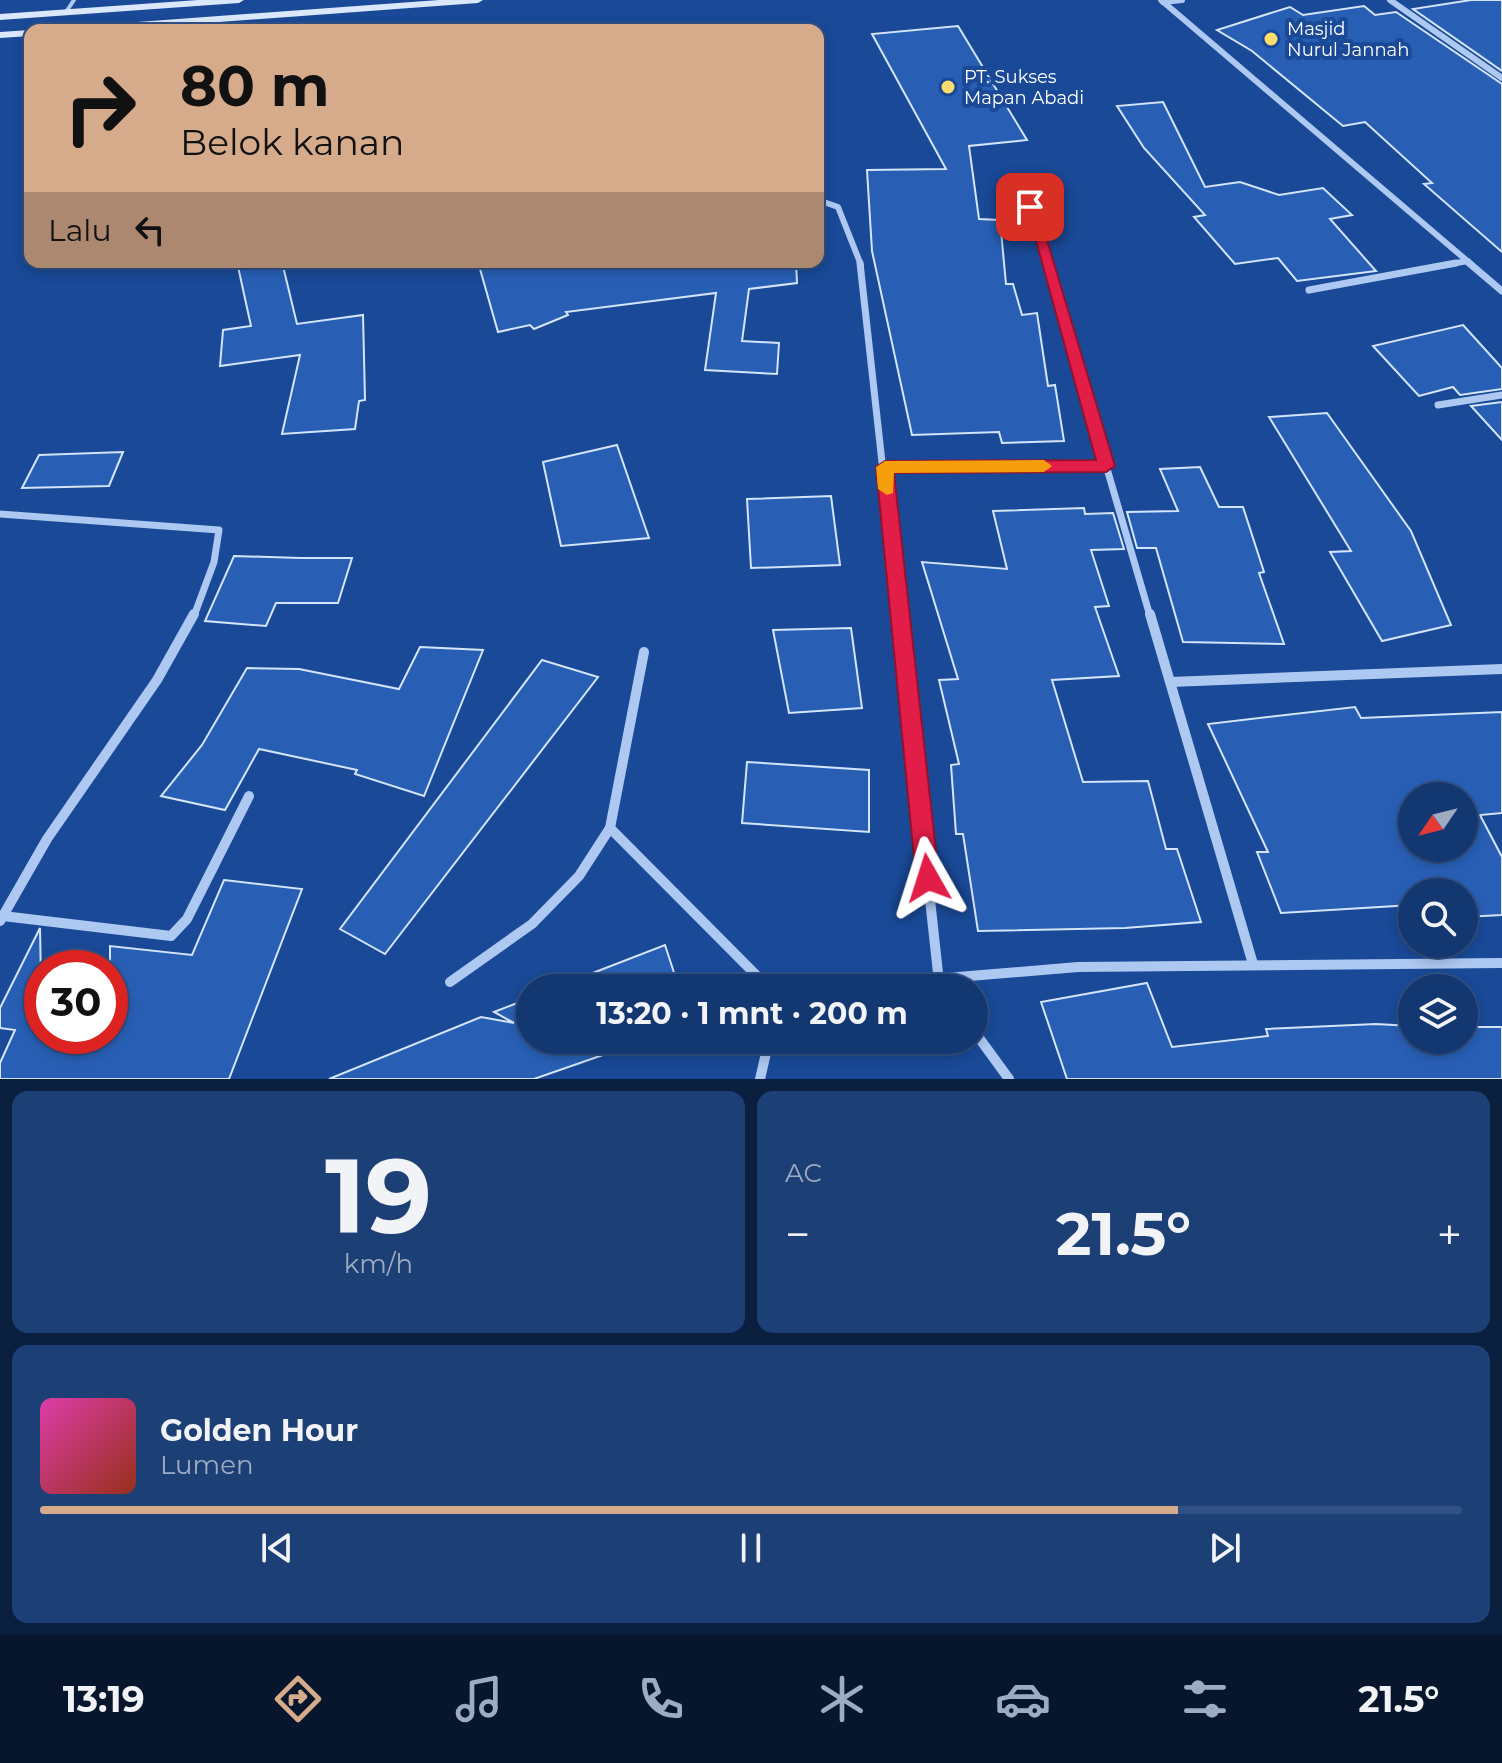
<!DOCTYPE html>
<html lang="id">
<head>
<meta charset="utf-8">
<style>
	:root { --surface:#133771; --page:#1c3f76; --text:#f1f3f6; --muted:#9dacc3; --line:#325184; --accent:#d6ab8b }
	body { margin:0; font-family:Montserrat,sans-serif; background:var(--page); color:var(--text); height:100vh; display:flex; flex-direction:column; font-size:30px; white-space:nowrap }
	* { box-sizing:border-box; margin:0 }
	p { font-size:26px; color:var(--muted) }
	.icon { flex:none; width:44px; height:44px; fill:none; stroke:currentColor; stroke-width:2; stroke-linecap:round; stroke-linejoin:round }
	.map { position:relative; height:1079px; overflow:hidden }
	.drawer { display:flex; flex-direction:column; gap:12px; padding:12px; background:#0a1e3e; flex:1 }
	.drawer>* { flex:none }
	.guide { position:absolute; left:24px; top:24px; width:800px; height:244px; border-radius:16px; box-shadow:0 4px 12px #0003,0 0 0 2px var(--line); background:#d6ab8b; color:#111; overflow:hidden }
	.needle { width:52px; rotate:235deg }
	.tools { position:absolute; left:1398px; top:782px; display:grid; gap:16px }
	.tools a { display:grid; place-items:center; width:80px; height:80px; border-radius:50%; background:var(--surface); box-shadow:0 4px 12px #0003,0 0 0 2px var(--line); font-size:40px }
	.speed { position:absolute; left:24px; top:950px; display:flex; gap:16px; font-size:40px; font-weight:700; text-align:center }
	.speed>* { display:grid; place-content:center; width:104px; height:104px; border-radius:50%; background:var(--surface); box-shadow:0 4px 12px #0003,0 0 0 2px var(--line); line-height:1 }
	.speed .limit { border:12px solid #d22; background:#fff; color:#111 }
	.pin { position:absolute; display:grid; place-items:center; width:68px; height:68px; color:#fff; margin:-34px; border-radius:16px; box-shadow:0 4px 12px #0006 }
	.me { position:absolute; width:88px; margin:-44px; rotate:354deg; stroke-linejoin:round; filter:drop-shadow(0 0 6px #0008) }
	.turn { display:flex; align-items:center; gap:28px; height:168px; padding:0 24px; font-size:36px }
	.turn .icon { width:104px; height:104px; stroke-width:2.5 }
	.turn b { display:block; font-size:56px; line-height:68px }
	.then { display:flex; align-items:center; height:76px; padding:0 24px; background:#0003; gap:16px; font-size:30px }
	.big { font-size:60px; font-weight:700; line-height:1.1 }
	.drawer .card { flex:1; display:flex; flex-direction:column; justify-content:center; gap:12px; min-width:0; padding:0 28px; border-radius:16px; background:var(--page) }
	.drawer .dial { align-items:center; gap:0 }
	.dial b { font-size:104px; line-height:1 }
	.song { display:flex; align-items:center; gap:24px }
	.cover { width:96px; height:96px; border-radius:12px; background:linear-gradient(135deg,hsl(320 70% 55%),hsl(10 70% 35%)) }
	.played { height:8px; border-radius:4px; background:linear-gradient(90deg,var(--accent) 80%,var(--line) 80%) }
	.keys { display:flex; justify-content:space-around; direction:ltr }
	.heat { display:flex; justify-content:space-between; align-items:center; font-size:44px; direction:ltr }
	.drawer .tiles { flex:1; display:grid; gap:12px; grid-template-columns:1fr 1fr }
	.card:last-child { grid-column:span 2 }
	.trip { position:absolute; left:516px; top:974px; width:472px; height:80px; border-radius:40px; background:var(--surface); box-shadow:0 4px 12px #0003,0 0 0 2px var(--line); font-weight:700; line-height:80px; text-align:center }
	.tab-bar { display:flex; height:128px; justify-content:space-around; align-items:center; background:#08162d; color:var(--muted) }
	.tab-bar .icon { width:56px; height:56px }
	.tab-bar .on { color:var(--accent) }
	.tab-bar b { font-size:36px; color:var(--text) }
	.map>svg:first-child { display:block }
	.building { fill:#285fb5; stroke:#d4e4fb; stroke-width:2; fill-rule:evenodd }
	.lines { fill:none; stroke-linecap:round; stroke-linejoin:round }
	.service { stroke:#adc8f1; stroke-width:4 }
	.minor-far2 { stroke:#adc8f1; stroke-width:6 }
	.minor-far1 { stroke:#adc8f1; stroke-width:7 }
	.minor { stroke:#adc8f1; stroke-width:10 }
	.secondary { fill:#dbe7fb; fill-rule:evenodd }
	.route { fill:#e11d48; stroke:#92132f; stroke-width:2 }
	.slow { fill:#f59e0b }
	.poi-dot { fill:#ffdd6c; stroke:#194997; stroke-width:3 }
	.labels { text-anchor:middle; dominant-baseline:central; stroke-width:8; stroke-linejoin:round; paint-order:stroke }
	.far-poi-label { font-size:18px; fill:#fff; stroke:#194997; text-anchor:start }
</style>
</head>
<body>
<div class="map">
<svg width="1502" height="1079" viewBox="0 0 1502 1079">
	<rect width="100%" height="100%" fill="#194997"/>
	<!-- building -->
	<g class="building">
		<path d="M1471 0H1502V71L1413 9Z"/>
		<path d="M1364 6 1375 15 1396 12 1502 84V252L1424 184 1432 183 1365 122 1343 126 1252 51 1217 30 1290 7 1303 15Z"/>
		<path d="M958 26 1027 140 969 146 979 219 1000 220 1006 284H1013L1022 315 1037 313 1048 386 1055 385 1064 441 1002 443 999 432 912 435 872 251 867 170 946 169 872 34Z"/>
		<path d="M1163 102 1205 187 1240 182 1279 195 1323 188 1352 215 1330 219 1376 271 1297 281 1278 258 1235 264 1194 217 1205 215 1144 148 1117 106Z"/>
		<path d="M237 262H282L297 324 363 315 365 400 359 401 355 429 282 434 300 355 220 366 223 330 251 326Z"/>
		<path d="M478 262H796L797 283 749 289 742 341 779 343 777 374 705 370 716 293 566 312 568 315 534 329 530 325 498 332Z"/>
		<path d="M1463 325 1502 368V389L1460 395 1453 387 1419 396 1373 346Z"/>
		<path d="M1502 402V440L1471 406Z"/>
		<path d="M1327 413 1411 531 1451 625 1382 641 1330 552 1351 551 1269 417Z"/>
		<path d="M617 445 649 538 561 546 543 462Z"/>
		<path d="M123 452 109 486 22 488 39 455Z"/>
		<path d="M1200 467 1219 507H1243L1264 572 1259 573 1284 644 1183 642 1156 548H1137L1127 512 1178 511 1160 469Z"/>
		<path d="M831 496 840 565 751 568 747 499Z"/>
		<path d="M1084 508 1085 514 1113 513 1124 549 1091 550 1109 606 1095 607 1119 676 1052 680 1083 782 1148 781 1166 849H1177L1201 922 1125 928 978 931 963 834H956L951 765 959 764 939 680 958 679 922 562 1007 569 993 511Z"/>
		<path d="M234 556 300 558H352L338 603H276L266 626 205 621Z"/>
		<path d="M851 628 862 708 789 713 773 630Z"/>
		<path d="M420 647 483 650 424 796 355 774 357 770 259 749 225 810 161 796 202 745 247 668 299 669 399 689Z"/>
		<path d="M542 660 598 677 385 954 340 929Z"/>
		<path d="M1355 707 1361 718 1502 712V813L1480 815 1502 857V915L1464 917V892H1412V905L1281 913 1257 852H1268L1208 724ZM1412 796H1464V848H1412Z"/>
		<path d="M747 762 869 770V832L742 823Z"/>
		<path d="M224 880 302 889 229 1079H0V1063L15 1030 0 1028V1008L40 928 42 1036H110V946L192 955Z"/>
		<path d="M665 945 679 988H555L572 981Z"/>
		<path d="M1147 983 1172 1047 1268 1036 1266 1029 1376 1024 1412 1026V1040H1464V1027H1502V1079H1067L1041 1002Z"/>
		<path d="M530 998V1040H646L534 1079H329L481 1017 514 1023 494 1012Z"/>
	</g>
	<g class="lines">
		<!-- service -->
		<path class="service" d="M66 12 74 0"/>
		<!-- minor-far2 -->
		<g class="minor-far2">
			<path d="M1161 0 1472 265"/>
			<path d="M1390 0 1502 78"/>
			<path d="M1163 2 1182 0"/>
			<path d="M1022 180 1047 265"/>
			<path d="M818 200 838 207 861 265"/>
			<path d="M1445 265 1468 261"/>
		</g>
		<!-- minor-far1 -->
		<g class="minor-far1">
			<path d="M860 263 899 616"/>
			<path d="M1047 263 1150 616"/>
			<path d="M1469 263 1502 291"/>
			<path d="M1309 290 1456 263"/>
			<path d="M1438 405 1502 395"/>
			<path d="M885 467 1106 466"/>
			<path d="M0 514 219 530 214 562 194 616"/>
		</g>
		<!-- minor -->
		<g class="minor">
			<path d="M899 614 938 973 947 988"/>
			<path d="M1150 614 1253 964"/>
			<path d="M644 652 610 828 765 984 803 988"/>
			<path d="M1171 682 1502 669"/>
			<path d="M3 916 171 936 187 919 249 796"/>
			<path d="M0 921 47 839 157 680 194 614"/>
			<path d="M450 982 532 924 579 876 610 828"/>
			<path d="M825 988 1078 967 1502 963"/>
			<path d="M974 1031 1009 1079"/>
			<path d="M760 1079 769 1040"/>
		</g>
		<!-- secondary -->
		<g class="secondary">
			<path d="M198 0H244L239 3 0 20V14Z"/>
			<path d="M439 0H483L478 3 110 30H64L69 27Z"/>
			<path d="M30 30V36L0 38V32Z"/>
		</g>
	</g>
	<!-- route -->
	<path class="route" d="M1026 204 1037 207 1115 466 1106 472 894 473 939 878 936 886 928 889 920 886 916 878 876 467 885 461 1096 460Z"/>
	<!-- slow -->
	<path class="slow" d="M1044 460 1052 466 1044 472 894 473 893 493 887 495 878 489 876 467 885 461Z"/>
	<!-- markers -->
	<g class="poi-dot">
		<circle cx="1271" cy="39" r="8"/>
		<circle cx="948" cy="87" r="8"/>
	</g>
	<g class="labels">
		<!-- far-poi labels -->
		<g class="far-poi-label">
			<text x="1287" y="29">Masjid<tspan x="1287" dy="21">Nurul Jannah</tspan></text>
			<text x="964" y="77">PT. Sukses<tspan x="964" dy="21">Mapan Abadi</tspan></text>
		</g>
	</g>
</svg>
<div class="tools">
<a><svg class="needle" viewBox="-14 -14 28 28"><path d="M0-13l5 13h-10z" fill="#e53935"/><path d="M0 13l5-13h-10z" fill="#9dacc3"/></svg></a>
<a><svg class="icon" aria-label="search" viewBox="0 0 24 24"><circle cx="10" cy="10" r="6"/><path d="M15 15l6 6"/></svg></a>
<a><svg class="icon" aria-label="layers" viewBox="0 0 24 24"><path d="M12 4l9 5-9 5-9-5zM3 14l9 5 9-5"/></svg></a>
</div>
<div class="speed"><div class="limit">30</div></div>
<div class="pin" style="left:1030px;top:207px;background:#d93025"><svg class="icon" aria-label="arrive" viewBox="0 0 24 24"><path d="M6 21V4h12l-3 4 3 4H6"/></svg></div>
<svg class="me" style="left:928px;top:878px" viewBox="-20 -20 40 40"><path d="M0-17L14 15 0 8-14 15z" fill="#e11d48" stroke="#fff" stroke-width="4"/></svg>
<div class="trip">13:20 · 1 mnt · 200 m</div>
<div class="guide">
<div class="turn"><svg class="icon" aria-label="right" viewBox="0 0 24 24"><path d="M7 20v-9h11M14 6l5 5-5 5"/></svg><div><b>80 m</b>Belok kanan</div></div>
<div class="then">Lalu<svg class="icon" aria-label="left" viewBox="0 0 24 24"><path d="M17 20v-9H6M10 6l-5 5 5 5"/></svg></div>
</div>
</div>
<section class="drawer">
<div class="tiles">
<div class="card dial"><b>19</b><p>km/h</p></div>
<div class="card"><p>AC</p>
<div class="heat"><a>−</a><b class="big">21.5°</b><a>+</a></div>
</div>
<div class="card">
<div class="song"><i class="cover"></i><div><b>Golden Hour</b><p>Lumen</p></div></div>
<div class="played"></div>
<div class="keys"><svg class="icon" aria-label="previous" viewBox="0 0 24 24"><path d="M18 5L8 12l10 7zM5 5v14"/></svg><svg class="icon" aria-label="pause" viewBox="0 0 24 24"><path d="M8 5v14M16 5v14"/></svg><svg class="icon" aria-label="next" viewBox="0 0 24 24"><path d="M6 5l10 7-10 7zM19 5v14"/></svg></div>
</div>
</div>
</section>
<nav class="tab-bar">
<b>13:19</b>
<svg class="icon on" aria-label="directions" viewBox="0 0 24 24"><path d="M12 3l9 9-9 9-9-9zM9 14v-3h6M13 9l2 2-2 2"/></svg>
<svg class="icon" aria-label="music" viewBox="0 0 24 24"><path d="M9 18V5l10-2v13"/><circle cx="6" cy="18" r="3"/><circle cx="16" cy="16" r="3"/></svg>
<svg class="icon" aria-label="phone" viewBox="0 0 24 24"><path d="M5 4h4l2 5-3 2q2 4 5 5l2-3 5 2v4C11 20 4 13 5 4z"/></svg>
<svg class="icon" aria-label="climate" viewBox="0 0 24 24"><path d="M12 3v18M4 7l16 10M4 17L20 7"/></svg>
<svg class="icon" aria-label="car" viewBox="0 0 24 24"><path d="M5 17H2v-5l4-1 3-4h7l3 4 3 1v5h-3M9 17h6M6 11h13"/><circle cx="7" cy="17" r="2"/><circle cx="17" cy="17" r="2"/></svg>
<svg class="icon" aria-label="filters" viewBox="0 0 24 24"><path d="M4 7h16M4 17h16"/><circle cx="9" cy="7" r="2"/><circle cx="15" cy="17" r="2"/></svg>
<b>21.5°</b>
</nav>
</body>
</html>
